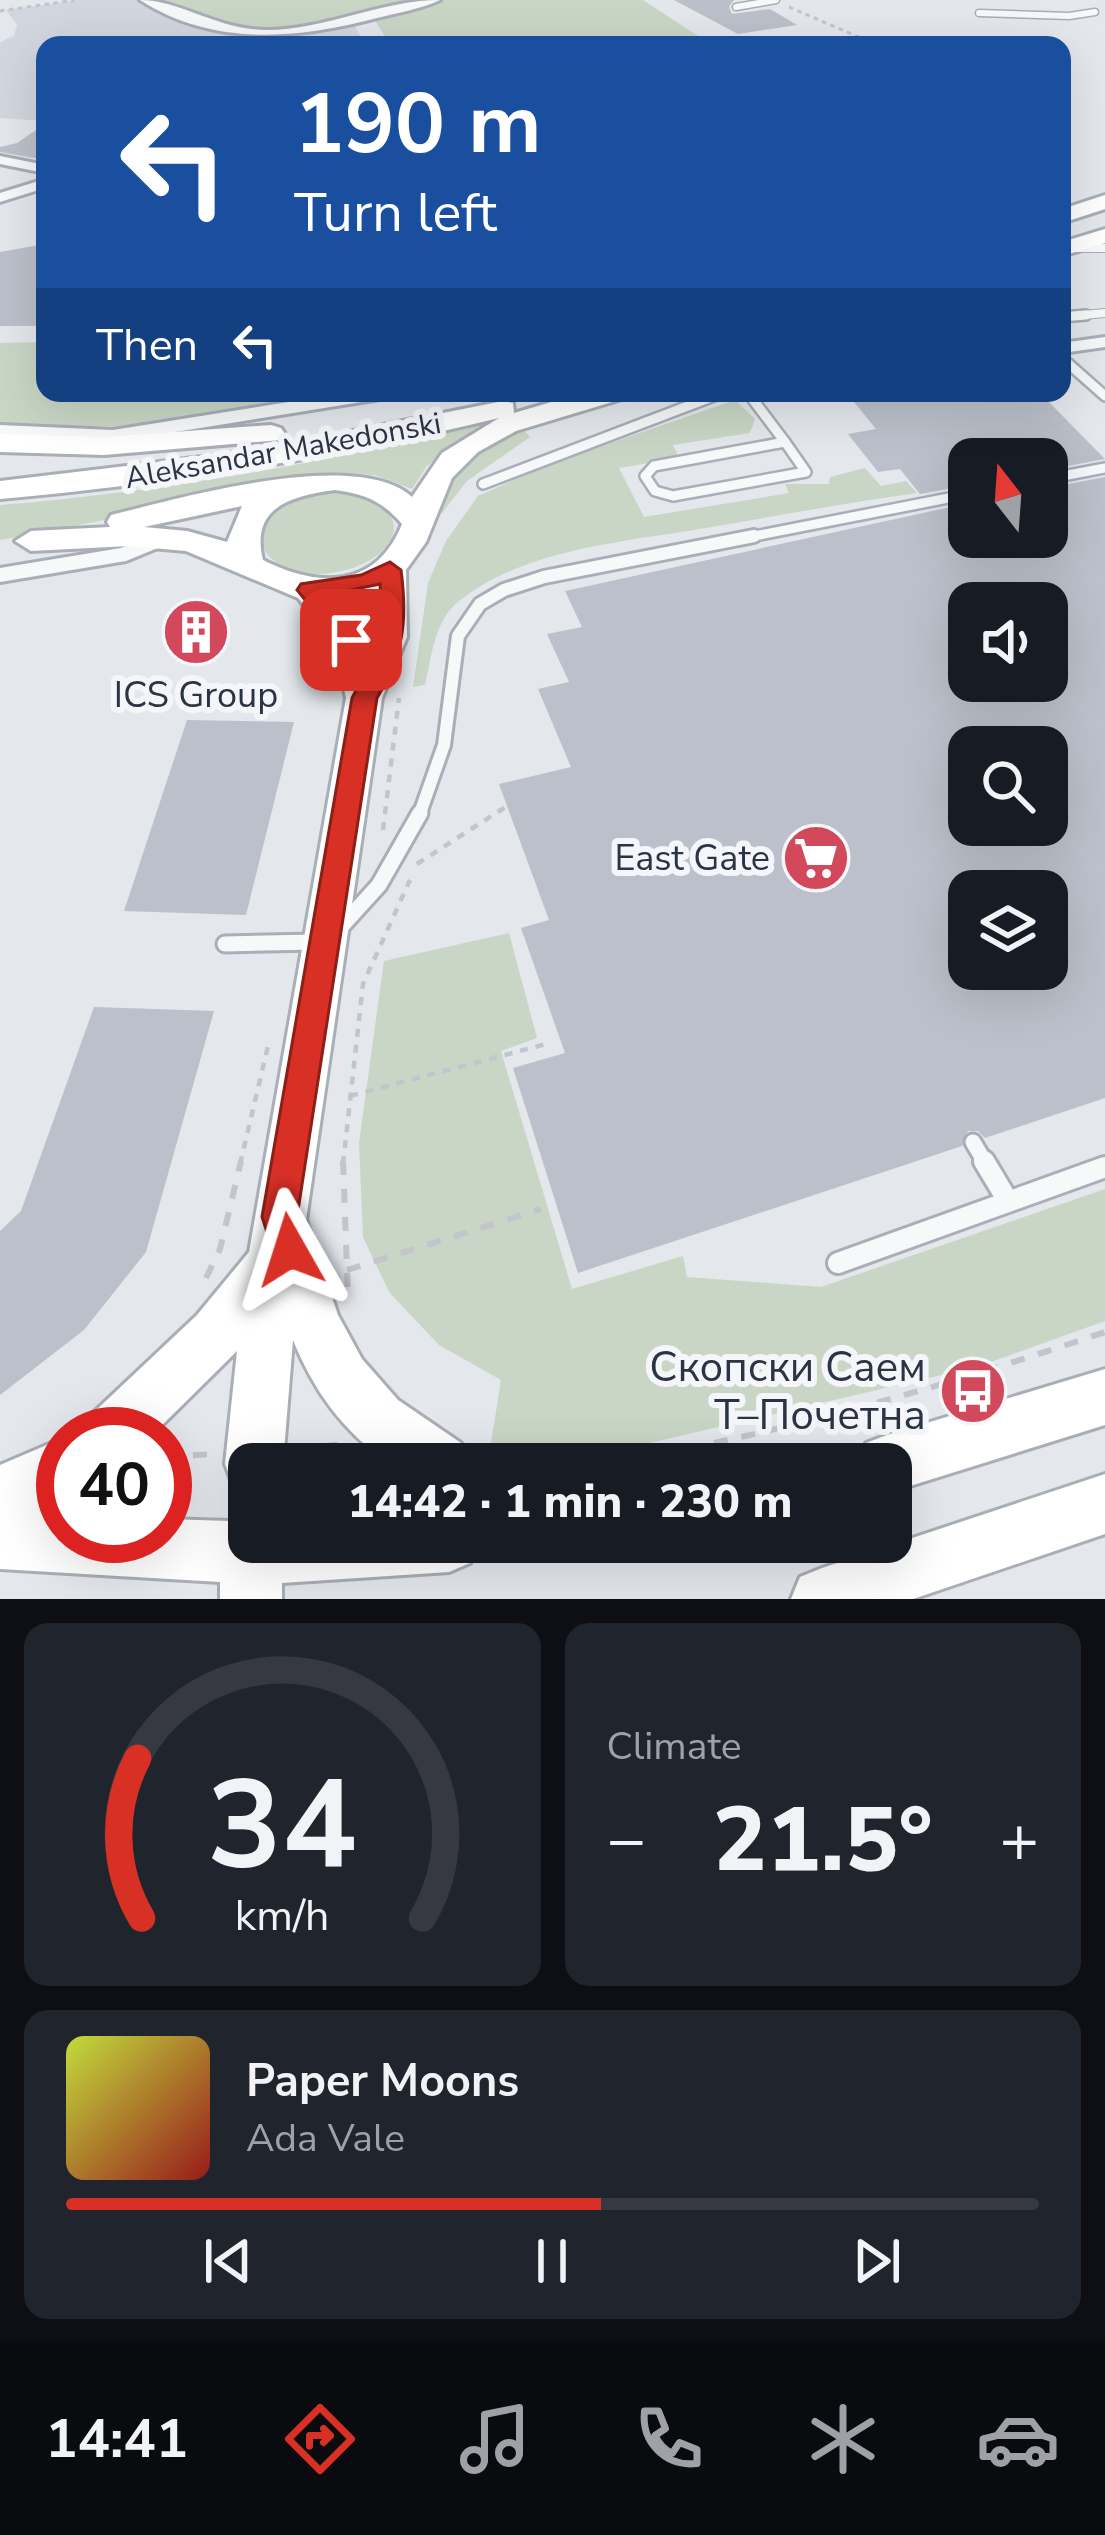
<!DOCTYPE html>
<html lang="en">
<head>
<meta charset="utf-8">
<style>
	:root { --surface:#171b24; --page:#20242c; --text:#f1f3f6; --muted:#9ea1a6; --line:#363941; --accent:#d93025 }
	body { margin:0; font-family:"Nunito Sans",sans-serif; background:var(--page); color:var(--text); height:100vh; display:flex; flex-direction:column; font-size:45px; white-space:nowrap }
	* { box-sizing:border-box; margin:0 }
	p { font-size:39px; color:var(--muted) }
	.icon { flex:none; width:66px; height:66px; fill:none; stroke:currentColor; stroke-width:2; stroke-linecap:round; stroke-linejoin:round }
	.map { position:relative; height:1599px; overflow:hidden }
	.details { display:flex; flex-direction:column; gap:24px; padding:24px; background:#0d0f14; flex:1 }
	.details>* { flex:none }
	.guide { position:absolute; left:36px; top:36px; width:1035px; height:366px; border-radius:24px; box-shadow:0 12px 48px #0002; background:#1a4fa0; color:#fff; overflow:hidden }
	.needle { width:78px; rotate:343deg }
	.buttons { position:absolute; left:948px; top:438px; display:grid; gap:24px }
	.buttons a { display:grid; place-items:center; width:120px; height:120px; border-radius:24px; background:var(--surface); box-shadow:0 12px 48px #0002; font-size:60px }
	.speed { position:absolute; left:36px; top:1407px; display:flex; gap:24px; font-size:60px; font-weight:700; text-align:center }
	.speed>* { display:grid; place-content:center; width:156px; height:156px; border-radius:50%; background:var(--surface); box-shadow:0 12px 48px #0002; line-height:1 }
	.speed .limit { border:18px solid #d22; background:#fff; color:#111 }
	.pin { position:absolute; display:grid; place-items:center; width:102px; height:102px; color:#fff; margin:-51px; border-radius:24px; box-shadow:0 6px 18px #0006 }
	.me { position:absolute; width:132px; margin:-66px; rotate:354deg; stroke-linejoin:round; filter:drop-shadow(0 0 9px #0008) }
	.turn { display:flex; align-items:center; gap:42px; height:252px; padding:0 60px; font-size:54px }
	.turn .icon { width:156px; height:156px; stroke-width:2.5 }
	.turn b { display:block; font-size:84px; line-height:102px }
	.then { display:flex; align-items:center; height:114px; padding:0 60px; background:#0003; gap:24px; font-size:45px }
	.big { font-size:90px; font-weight:800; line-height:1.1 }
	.details .tile { flex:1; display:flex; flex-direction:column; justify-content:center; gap:18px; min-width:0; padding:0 42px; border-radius:24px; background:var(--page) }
	.details .dial { align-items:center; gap:0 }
	.dial svg { height:312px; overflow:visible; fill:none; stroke:var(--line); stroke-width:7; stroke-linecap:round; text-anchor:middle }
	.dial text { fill:var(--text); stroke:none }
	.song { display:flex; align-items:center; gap:36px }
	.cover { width:144px; height:144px; border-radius:18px; background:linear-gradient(135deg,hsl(70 70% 55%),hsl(0 70% 35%)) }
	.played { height:12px; border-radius:6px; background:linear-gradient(90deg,var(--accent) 55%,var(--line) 55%) }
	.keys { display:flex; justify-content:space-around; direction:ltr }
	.heat { display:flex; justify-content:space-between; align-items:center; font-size:66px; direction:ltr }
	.details .tiles { flex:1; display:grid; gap:24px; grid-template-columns:1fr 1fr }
	.tile:last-child { grid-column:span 2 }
	.trip { position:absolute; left:228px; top:1443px; width:684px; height:120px; border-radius:24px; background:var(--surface); box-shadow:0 12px 48px #0002; font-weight:800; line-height:120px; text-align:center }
	.tabs { display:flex; height:192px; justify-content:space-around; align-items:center; background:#090b0e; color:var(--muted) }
	.tabs .icon { width:84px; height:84px }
	.tabs .selected { color:var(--accent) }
	.tabs b { font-size:54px; color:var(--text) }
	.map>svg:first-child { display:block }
	.built { fill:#d2d6de }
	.green { fill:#c9d6c5 }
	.building { fill:#bbc0ca; fill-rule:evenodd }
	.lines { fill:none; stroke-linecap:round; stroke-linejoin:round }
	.lane-far5-casing { stroke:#a9aeb7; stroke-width:9 }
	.lane-far4-casing { stroke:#a9aeb7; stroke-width:10 }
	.lane-far3-casing { stroke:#a9aeb7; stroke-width:14 }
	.lane-far2-casing { stroke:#a9aeb7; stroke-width:18 }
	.lane-far1-casing { stroke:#a9aeb7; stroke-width:21 }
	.lane-casing { stroke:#a9aeb7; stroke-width:26 }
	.street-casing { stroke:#a9aeb7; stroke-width:6 }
	.secondary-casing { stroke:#a9aeb7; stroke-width:6 }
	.path-far2 { stroke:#c2c5cb; stroke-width:3; stroke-dasharray:4.5 4.5; stroke-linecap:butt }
	.path-far1 { stroke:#c2c5cb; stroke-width:4.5; stroke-dasharray:8 8; stroke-linecap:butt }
	.path { stroke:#c2c5cb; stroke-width:6; stroke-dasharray:14 14; stroke-linecap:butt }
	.lane-far5 { stroke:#f7f8fa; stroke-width:6 }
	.lane-far4 { stroke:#f7f8fa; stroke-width:8 }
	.lane-far3 { stroke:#f7f8fa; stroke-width:9 }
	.lane-far2 { stroke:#f7f8fa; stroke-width:12 }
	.lane-far1 { stroke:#f7f8fa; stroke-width:15 }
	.lane { stroke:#f7f8fa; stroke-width:20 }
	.street { fill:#f7f8fa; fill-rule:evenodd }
	.secondary { fill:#fff; fill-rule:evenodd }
	.route { fill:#d93025; stroke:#8d1f18; stroke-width:3 }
	.labels { text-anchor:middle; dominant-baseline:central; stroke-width:12; stroke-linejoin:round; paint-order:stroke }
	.far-street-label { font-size:30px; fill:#2b3445; stroke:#f4f6f9 }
	.poi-label { font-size:36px; fill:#2b3445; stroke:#f4f6f9 }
	.near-poi-label { font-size:42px; fill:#2b3445; stroke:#f4f6f9; text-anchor:end }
</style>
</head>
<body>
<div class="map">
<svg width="1105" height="1599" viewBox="0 0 1105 1599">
	<rect width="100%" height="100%" fill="#e4e7ec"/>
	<!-- built -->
	<path class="built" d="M78 0H141L196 27 259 38 354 24 365 45H45V121L0 118V42L14 36 17 25 6 10Z"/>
	<!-- green -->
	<g class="green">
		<path d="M147 0H643L698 36 635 45H390L373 17C292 42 224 35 147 0Z"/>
		<path d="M45 342V393H334L129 427 0 424V343Z"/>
		<path d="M735 400 755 419 750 433 673 445 679 458 619 468 644 517 789 493 785 484H829L830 477 865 468 881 486 906 481 917 493C846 503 776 516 706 528 625 542 526 548 459 601 434 621 432 656 425 685L413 687 428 583 446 541 478 496 550 464Z"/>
		<path d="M488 422 455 442 426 467 412 489 375 475 321 473 210 500 0 540V505C166 491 327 463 488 422Z"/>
		<path d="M522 428 530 437 467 481 442 513H436C441 467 482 444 522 428Z"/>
		<path d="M342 491C369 496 413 515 385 548 360 576 292 586 267 554 234 512 315 493 342 491Z"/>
		<path d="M509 933 537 1038 501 1051 572 1289 683 1256 687 1277 821 1287 1105 1189V1321L980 1366 594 1456 491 1443 501 1380 439 1345 389 1292 363 1237 359 1143 384 961Z"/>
	</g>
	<!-- building -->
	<g class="building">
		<path d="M674 0H734L729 7 732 14 770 9 797 25 738 34Z"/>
		<path d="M45 124V160L0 152V147L17 143Z"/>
		<path d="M45 244V326H0V252Z"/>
		<path d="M912 393H1040L1105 459 1047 470V459H969V485L920 494 900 469 878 472 848 434 876 429 854 402Z"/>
		<path d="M1105 477V1098L985 1138 978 1131H968L962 1146 578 1273 513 1068 565 1053 521 928 549 920 499 784 571 767 538 689 569 682 547 634 582 627 565 591 969 503V537H1047V488ZM969 603H1047V681H969ZM969 747H1047V825H969ZM969 891H1047V969H969Z"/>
		<path d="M187 720 294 722 246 915 124 911Z"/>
		<path d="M94 1007 214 1011 146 1252 84 1330 0 1395V1231L21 1211Z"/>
	</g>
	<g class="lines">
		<defs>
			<g id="lane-far5">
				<path d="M736 7 776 0"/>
				<path d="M979 13 1069 16 1095 12"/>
			</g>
			<g id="lane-far4">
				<path d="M1072 248H1105"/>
				<path d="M1062 317 1105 313"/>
			</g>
			<g id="lane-far3">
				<path d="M1062 317 1086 315"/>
				<path d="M1062 358 1105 396"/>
				<path d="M748 393 785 442"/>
				<path d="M785 442 806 472 673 496 655 491 645 476 654 466Z"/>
				<path d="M1047 479 1105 468"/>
				<path d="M483 484 722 393"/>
				<path d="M739 539 969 494"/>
			</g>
			<path id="lane-far2" d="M419 816 444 745 458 636 480 604 504 590 544 577 754 536"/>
			<g id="lane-far1">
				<path d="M340 928 379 885 420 813"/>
				<path d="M225 944 316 942"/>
				<path d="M973 1142 986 1164"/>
			</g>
			<g id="lane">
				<path d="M984 1161 1008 1201"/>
				<path d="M838 1263 1105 1167"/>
			</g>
			<g id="street">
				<path d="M140 0C179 0 219 30 266 30 326 30 381 0 440 0 421 9 397 13 377 18 297 39 213 47 140 0Z"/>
				<path d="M0 156 45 165V173L0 164Z"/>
				<path d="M45 179V188L0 202V193Z"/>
				<path d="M1105 337V347L1062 353V343Z"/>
				<path d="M345 393H389L380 399 113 442 0 437V425L113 430Z"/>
				<path d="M162 531 173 538 170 543 126 561 0 582V568L121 548Z"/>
			</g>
			<g id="secondary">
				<path d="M1105 195V209L1062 223V209Z"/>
				<path d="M1105 229V243L1062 256V242Z"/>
				<path d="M582 393H626L622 399 516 431 478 452 452 478 426 542 406 570 407 637 382 698 306 1220 338 1315 362 1359 398 1400 461 1443 469 1464 388 1463C342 1430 314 1391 293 1340L283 1464H249V1491L233 1485 225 1464 237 1351 153 1434H83L92 1414 197 1315 249 1252 346 698 334 643 298 598 186 551 129 546 31 551 15 541 31 531 110 527 107 522 111 515C180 498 357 447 412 497L442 453 499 418C334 458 169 484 0 499V481L253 451 503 401 513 403 514 413ZM335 490C365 494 382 501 402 524 376 589 318 588 263 560 250 507 291 496 335 490ZM242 506 227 542 187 531 144 527ZM375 589 370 646 336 600Z"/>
				<path d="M271 425 281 428 285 434 281 440 104 455 0 452V434L104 437Z"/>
				<path d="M1105 1369V1425L891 1492V1464H858L866 1443 887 1435Z"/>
				<path d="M63 1438V1500L39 1511 63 1513V1536H165V1519L230 1521 249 1513V1542H479L470 1563 449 1572 282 1583V1599H220V1582L0 1569V1465Z"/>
				<path d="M1105 1474V1534L913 1599H791L800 1577 822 1568Z"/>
			</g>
		</defs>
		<!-- lane-far5 casing -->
		<use href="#lane-far5" class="lane-far5-casing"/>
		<!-- lane-far4 casing -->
		<use href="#lane-far4" class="lane-far4-casing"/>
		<!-- lane-far3 casing -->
		<use href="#lane-far3" class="lane-far3-casing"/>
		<!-- lane-far2 casing -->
		<use href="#lane-far2" class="lane-far2-casing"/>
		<!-- lane-far1 casing -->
		<use href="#lane-far1" class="lane-far1-casing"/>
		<!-- lane casing -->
		<use href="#lane" class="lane-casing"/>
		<!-- street casing -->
		<use href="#street" class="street-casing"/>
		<!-- secondary casing -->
		<use href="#secondary" class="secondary-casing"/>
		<!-- path-far2 -->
		<g class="path-far2">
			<path d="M789 7 877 45"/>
			<path d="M0 11 75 0"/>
			<path d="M635 401 659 394"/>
		</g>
		<!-- path-far1 -->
		<g class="path-far1">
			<path d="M383 830 399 698"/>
			<path d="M417 864 507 806"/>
			<path d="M350 1096 546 1044"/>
			<path d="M240 1164 268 1046"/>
			<path d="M343 1164 363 984 410 880"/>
		</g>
		<!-- path -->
		<g class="path">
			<path d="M343 1161 348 1295"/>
			<path d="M347 1270 541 1209"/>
			<path d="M206 1278 220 1249 241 1161"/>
			<path d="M343 1445V1464"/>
			<path d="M477 1446 489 1455 549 1464"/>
			<path d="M296 1449 344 1444"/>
			<path d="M165 1457 213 1454"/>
			<path d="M604 1464C774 1436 942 1387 1105 1332"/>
		</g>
		<!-- lane-far5 -->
		<use href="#lane-far5" class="lane-far5"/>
		<!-- lane-far4 -->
		<use href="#lane-far4" class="lane-far4"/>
		<!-- lane-far3 -->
		<use href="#lane-far3" class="lane-far3"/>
		<!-- lane-far2 -->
		<use href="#lane-far2" class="lane-far2"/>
		<!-- lane-far1 -->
		<use href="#lane-far1" class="lane-far1"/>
		<!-- lane -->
		<use href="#lane" class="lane"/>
		<!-- street -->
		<use href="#street" class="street"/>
		<!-- secondary -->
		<use href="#secondary" class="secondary"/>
	</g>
	<!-- route -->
	<path class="route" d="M390 562 401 570C408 622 403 653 377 698L297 1217 308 1250 303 1263 290 1269 277 1263 262 1217 352 698C373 661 384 628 380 584L326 595 363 640 351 648 343 646 297 590 301 584 361 575Z"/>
	<!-- icons -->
	<defs>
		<symbol id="building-disc" viewBox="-11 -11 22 22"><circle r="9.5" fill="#d1495b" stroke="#f4f6f9"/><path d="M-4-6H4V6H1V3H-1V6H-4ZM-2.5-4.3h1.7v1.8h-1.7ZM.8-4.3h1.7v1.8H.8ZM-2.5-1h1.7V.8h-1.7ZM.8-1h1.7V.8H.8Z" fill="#fff"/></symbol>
		<symbol id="supermarket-disc" viewBox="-11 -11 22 22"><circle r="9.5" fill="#d1495b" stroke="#f4f6f9"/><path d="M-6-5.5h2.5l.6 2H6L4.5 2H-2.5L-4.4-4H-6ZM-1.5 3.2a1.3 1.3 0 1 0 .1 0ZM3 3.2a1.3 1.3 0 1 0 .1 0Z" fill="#fff"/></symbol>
		<symbol id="bus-disc" viewBox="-11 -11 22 22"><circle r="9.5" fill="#d1495b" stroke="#f4f6f9"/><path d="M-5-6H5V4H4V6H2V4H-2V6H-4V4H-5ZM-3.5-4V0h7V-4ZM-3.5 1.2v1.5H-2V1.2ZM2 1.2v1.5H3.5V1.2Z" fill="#fff"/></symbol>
	</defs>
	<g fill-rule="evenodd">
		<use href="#building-disc" x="158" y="594" width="76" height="76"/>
		<use href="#supermarket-disc" x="778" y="820" width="76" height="76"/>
		<use href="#bus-disc" x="935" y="1353" width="76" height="76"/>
	</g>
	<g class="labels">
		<!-- far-street labels -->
		<g class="far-street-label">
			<text transform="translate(283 451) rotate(-10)">Aleksandar Makedonski</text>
		</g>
		<!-- poi labels -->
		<g class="poi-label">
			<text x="196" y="695">ICS Group</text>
			<text x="770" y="858" text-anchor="end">East Gate</text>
		</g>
		<!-- near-poi labels -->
		<g class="near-poi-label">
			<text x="926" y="1367">Скопски Саем<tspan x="926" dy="48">Т–Почетна</tspan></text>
		</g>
	</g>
</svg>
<div class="buttons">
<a><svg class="needle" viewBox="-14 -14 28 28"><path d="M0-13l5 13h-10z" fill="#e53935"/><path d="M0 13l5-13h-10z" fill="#9ea1a6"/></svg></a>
<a><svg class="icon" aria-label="sound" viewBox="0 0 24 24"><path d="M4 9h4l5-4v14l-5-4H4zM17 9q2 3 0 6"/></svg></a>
<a><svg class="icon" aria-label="search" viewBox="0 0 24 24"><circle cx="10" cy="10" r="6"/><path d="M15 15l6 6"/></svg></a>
<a><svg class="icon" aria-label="layers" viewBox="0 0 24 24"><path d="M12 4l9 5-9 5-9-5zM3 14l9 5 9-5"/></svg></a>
</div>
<div class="speed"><div class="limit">40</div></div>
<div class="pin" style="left:351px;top:640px;background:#d93025"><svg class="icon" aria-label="arrive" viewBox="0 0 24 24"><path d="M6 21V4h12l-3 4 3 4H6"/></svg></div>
<svg class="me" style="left:290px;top:1250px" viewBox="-20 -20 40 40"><path d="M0-17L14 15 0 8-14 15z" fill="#d93025" stroke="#fff" stroke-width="4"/></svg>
<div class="trip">14:42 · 1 min · 230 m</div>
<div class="guide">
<div class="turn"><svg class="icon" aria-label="left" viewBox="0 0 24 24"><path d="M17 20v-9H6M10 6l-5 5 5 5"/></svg><div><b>190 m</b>Turn left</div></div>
<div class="then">Then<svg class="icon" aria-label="left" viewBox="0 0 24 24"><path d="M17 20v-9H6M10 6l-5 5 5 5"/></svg></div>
</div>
</div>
<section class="details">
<div class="tiles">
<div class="tile dial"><svg viewBox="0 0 100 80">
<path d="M14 69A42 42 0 1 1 86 69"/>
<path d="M14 69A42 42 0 0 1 13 28" stroke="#d93025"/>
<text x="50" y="56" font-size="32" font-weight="700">34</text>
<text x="50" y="72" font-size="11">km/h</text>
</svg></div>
<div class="tile"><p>Climate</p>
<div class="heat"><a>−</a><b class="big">21.5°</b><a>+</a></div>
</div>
<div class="tile">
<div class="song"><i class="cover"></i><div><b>Paper Moons</b><p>Ada Vale</p></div></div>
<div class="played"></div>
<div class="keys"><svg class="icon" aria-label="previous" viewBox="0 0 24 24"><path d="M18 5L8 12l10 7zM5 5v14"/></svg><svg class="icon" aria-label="pause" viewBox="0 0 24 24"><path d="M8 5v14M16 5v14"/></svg><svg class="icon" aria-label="next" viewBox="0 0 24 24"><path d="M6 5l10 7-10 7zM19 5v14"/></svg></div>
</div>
</div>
</section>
<nav class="tabs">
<b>14:41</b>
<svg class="icon selected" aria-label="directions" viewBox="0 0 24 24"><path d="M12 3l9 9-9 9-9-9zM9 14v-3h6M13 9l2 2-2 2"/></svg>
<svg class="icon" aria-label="music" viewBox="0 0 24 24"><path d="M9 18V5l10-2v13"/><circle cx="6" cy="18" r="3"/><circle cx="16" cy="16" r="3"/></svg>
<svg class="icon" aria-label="phone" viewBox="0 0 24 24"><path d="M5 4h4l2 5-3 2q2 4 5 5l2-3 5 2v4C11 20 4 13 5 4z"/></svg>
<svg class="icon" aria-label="climate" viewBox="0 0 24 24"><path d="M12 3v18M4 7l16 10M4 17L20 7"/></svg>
<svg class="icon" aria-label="car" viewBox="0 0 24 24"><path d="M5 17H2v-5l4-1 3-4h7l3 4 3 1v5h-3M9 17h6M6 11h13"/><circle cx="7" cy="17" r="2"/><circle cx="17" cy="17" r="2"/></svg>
</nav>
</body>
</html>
